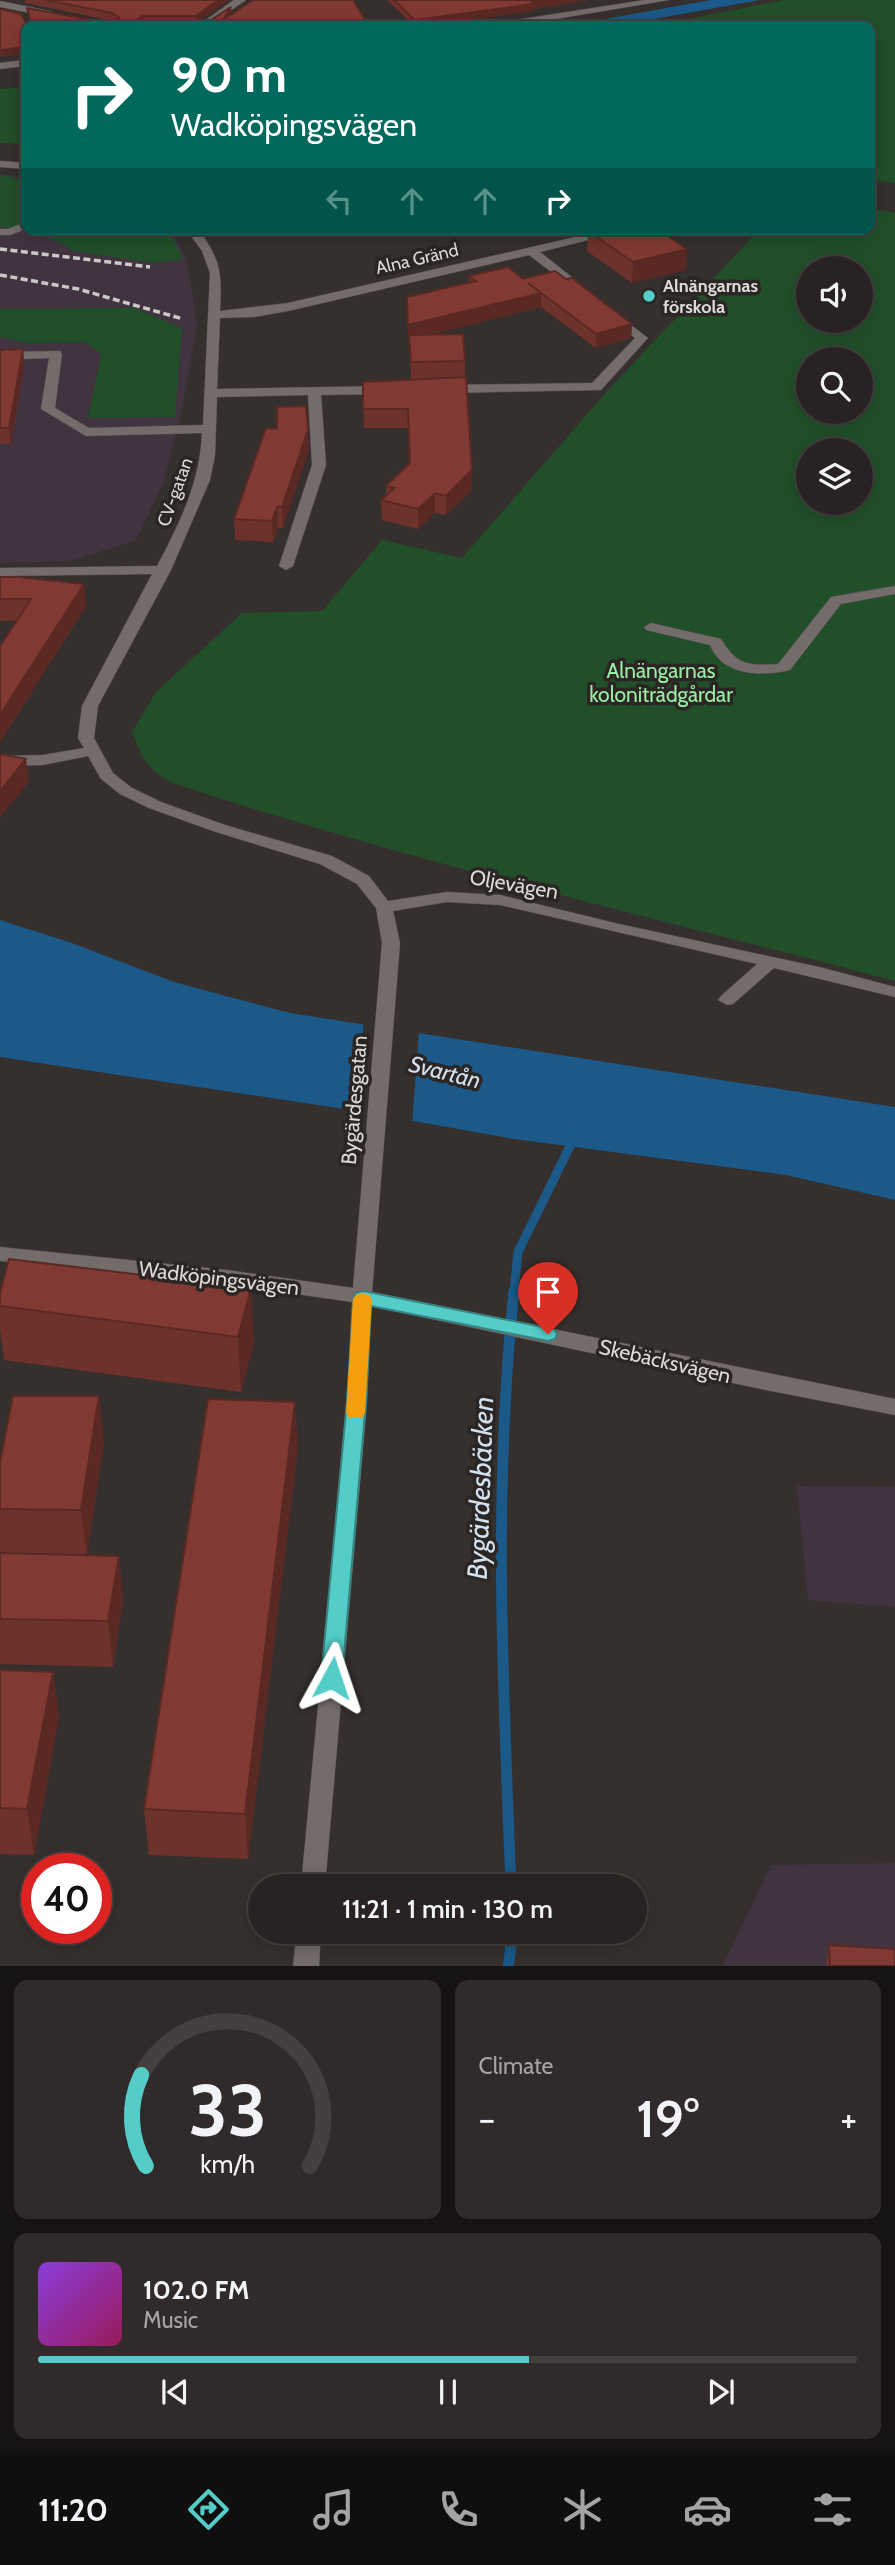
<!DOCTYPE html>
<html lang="en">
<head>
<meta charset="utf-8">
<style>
	:root { --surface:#282322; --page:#302b2a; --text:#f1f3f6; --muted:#a5a4a5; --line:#444040; --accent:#54cdc8 }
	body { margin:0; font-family:Cabin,sans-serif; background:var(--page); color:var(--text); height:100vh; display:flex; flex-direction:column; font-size:26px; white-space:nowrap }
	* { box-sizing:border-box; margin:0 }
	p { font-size:23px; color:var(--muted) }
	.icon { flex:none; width:38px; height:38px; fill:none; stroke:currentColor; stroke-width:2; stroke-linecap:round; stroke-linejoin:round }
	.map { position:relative; height:1966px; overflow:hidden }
	.sheet { display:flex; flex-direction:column; gap:14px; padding:14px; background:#161313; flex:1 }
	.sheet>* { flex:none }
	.hud { position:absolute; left:21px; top:21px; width:854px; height:214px; border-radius:14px; box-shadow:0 4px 18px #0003,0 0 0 2px var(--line); background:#00695c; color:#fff; overflow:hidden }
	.controls { position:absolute; left:796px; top:256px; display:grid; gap:14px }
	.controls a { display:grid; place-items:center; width:77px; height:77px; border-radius:50%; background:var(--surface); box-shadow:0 4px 18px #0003,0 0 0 2px var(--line); font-size:35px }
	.speed { position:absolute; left:21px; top:1853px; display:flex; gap:14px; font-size:35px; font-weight:700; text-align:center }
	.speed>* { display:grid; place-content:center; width:91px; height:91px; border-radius:50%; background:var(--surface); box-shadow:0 4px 18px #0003,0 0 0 2px var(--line); line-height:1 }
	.speed .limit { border:10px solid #d22; background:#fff; color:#111 }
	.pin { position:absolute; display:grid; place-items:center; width:60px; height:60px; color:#fff; margin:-72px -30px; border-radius:50% 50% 50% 0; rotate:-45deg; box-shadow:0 0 7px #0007 }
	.pin .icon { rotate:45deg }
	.me { position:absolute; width:77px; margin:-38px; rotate:5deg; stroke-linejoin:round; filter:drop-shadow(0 0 5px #0008) }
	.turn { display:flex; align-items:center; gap:24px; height:147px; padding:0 35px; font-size:32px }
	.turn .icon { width:91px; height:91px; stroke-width:2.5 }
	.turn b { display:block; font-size:49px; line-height:60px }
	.lanes { display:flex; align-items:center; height:66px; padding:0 35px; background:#0003; justify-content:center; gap:35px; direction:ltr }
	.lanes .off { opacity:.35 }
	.big { font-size:52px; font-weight:600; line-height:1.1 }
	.sheet .widget { flex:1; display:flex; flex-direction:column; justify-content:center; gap:10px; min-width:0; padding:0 24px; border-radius:14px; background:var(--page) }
	.sheet .dial { align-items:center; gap:0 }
	.dial svg { height:182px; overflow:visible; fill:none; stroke:var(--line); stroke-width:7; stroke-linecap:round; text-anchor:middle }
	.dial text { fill:var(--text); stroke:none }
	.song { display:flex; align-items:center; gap:21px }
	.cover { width:84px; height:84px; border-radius:10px; background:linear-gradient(135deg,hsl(270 70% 55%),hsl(330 70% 35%)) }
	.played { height:7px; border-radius:4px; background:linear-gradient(90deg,var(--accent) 60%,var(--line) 60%) }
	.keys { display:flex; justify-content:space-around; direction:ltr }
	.heat { display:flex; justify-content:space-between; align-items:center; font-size:38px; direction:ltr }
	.sheet .tiles { flex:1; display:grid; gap:14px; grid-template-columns:1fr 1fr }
	.widget:last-child { grid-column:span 2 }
	.trip { position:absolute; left:248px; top:1874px; width:399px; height:70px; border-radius:35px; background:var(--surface); box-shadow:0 4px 18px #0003,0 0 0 2px var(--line); font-weight:600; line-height:70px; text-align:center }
	.dock { display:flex; height:112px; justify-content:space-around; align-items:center; background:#100e0e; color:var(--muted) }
	.dock .icon { width:49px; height:49px }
	.dock .on { color:var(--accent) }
	.dock b { font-size:32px; color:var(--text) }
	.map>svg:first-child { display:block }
	.industrial { fill:#423340 }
	.green { fill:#214f2a; fill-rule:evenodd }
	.water { fill:#1a5988 }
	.pier { fill:#352f2d }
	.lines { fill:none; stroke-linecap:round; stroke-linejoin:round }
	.stream-far1 { stroke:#1a5988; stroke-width:9 }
	.stream { stroke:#1a5988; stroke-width:11 }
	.minor-casing { stroke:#524d4b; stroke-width:1 }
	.minor { fill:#736c6a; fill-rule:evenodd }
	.rail { stroke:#cbc8c6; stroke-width:3.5; stroke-dasharray:7 3.5; stroke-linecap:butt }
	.wall { fill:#6e322c }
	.shaded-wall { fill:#5a2924 }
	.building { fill:#803a33; stroke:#5a2924; stroke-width:2 }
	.route { fill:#54cdc8; stroke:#378582; stroke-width:2 }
	.slow { fill:#f59e0b }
	.poi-dot { fill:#54cdc8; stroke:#2b2623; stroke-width:2.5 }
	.labels { text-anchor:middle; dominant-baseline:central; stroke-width:7; stroke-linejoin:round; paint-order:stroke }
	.far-street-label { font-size:18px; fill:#dcd9d7; stroke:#2b2623 }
	.far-poi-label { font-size:18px; font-weight:bold; fill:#dcd9d7; stroke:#2b2623; text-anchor:start }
	.park-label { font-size:21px; fill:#99eda5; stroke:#2b2623 }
	.street-label { font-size:21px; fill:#dcd9d7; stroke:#2b2623 }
	.water-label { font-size:23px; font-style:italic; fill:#d3e2f1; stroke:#2b2623 }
	.near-water-label { font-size:28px; font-style:italic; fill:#d3e2f1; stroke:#2b2623 }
</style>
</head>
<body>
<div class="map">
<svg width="895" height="1967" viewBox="0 0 895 1967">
	<rect width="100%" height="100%" fill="#352f2d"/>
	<!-- industrial -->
	<g class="industrial">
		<path d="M0 174 26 178V229H165L174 235 186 259 192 290 197 326 181 415 163 484 136 540 71 561 0 563Z"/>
		<path d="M797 1486 895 1487V1607L808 1600Z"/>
		<path d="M895 1863V1966L722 1967 771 1865Z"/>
	</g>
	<!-- green -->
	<g class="green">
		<path d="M783 0H895V183L870 180V26H652Z"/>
		<path d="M26 87V144L0 143V89Z"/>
		<path d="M0 175 26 179V227H0Z"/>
		<path d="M870 208 895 213V981C654 917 410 862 173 783 149 772 141 756 132 732L156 692 242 613 322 611 382 540 462 558 609 389 760 229H870ZM808 268H861V320H808ZM808 359H861V411H808ZM808 450H861V502H808Z"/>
		<path d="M35 229H162L171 235 183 259 154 263 74 251Z"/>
		<path d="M135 308 182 328 175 417 88 418 101 354 85 342 26 343 0 337V309Z"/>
	</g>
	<!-- water -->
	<g class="water">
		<path d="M711 0H760L615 26H566Z"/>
		<path d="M0 920 72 943 174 982 290 1013 895 1107V1200L786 1175 514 1139 351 1110 0 1057Z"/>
	</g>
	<!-- pier -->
	<path class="pier" d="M364 1021 419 1030 412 1124 354 1114Z"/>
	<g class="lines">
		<!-- stream-far1 -->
		<path class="stream-far1" d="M514 1292 518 1252 575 1136"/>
		<!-- stream -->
		<g class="stream">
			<path d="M511 1886C503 1687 493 1489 514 1291"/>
			<path d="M508 1967 513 1932"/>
		</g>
		<defs>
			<g id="minor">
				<path d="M234 0H246L208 26H197Z"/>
				<path d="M645 0H669L514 26H491L496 23Z"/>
				<path d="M0 1 50 11 55 14 50 17 0 7Z"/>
				<path d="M26 60V66L0 69V63Z"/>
				<path d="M0 161 26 163V169L0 167Z"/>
				<path d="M26 222V229L10 235H0V229H8Z"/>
				<path d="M186 229H198C221 260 222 273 220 311L288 303 610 229H632L540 252 588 290 590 293 584 297 529 255 288 311 254 317 220 318 217 389 386 386 392 390 386 394 321 395 326 465 293 566 286 570 279 566 312 465 308 395 217 397 215 455 210 480 171 570 98 706 94 738 113 773 132 788 161 802 225 825 332 856 369 876 388 901 447 892 500 895 619 924 819 967 895 987V997L774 968 733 1004 727 1005 718 1000 721 996 757 964 500 905 447 902 393 911 400 943 372 1292 895 1399V1415L761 1389 371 1306 367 1401 325 1886H301L347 1401 352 1302 227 1284 0 1261V1247L227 1270 353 1288 382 943 376 908 357 884 320 864 213 831 149 808 120 794 101 779 88 756 43 765 0 766V756L43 755 84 748 78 738 82 706 152 574 0 576V568L157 566C180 523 200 482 202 433L86 436 41 409 49 358 0 360V352L60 351 62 354 55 408 89 428 203 425 210 273 202 251Z"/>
				<path d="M615 313 648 338 601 390 445 393 439 389 445 385 592 383 635 338 611 320 609 317Z"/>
				<path d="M895 586V594L841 604 790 670C762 677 722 676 710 645L646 630 644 627 651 623 721 639C737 665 748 666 778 664L831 597Z"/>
				<path d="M297 1932H321L319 1967H293Z"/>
			</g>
		</defs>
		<!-- minor casing -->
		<use href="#minor" class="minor-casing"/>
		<!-- minor -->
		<use href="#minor" class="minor"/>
		<!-- rail -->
		<g class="rail">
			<path d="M0 249 150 267"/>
			<path d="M0 275 78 289 183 319"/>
		</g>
	</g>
	<!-- wall -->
	<g class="wall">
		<path d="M25 0H229L196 23 144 24 139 26H30L27 8 97 21H113L25 3Z"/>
		<path d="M387 0H588L534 9V11L423 26H414Z"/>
		<path d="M231 14 230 15 369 26H212L211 20Z"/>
		<path d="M588 231 686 270 632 283 587 251Z"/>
		<path d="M469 276 523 279 632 324 631 338 596 348 541 307 427 335 465 361V377L472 490 446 515 435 513 418 529 382 520 381 500 386 496V486L409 463 408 428H364L363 382 411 379 407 297 469 282Z"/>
		<path d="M23 349 24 365 11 444H0V350Z"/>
		<path d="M309 450 283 528H278L273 542 235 540 234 519Z"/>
		<path d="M0 577 86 606 0 742V646L16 621H0Z"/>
		<path d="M9 1259 254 1342 241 1392 4 1360 0 1329V1293Z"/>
		<path d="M104 1442 87 1555 119 1556 123 1601 113 1667 0 1664V1462Z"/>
		<path d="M298 1447 248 1859 149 1855 144 1809Z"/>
		<path d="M0 1670 53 1672 59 1717 34 1855 0 1854Z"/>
		<path d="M829 1945 895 1966H826Z"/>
	</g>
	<!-- shaded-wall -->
	<g class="shaded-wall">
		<path d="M218 0H229L196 23V16Z"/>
		<path d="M542 0H588L534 9V11L423 26H415V20Z"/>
		<path d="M231 7V14L225 23 223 20Z"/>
		<path d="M143 16 144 24 139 26H125Z"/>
		<path d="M26 47V54L0 57V50Z"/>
		<path d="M687 249 686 270 632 283 633 262Z"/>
		<path d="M541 293V307L409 340 408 325Z"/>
		<path d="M632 324 631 338 596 348V334Z"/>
		<path d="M23 349 24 365 11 444 9 428Z"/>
		<path d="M308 430 309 450 283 528 282 507Z"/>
		<path d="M472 470V490L446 515V496Z"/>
		<path d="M435 493V513L418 529V509Z"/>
		<path d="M277 507 278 528 273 542 272 521Z"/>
		<path d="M84 584 86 606 0 742V715Z"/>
		<path d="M26 759 29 782 0 817V791Z"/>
		<path d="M251 1288 254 1342 241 1392 238 1337Z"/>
		<path d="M99 1396 104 1442 87 1555 81 1510Z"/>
		<path d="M295 1402 298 1447 248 1859 245 1814Z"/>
		<path d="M119 1556 123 1601 113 1667 108 1621Z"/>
		<path d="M53 1672 59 1717 34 1855 27 1809Z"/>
	</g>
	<!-- building -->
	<g class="building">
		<path d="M46 0H218L196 16H143L125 26H40L31 24 27 8 97 21H116L119 18 112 13Z"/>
		<path d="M253 0H353L369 26H242L211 20 231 7 223 20Z"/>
		<path d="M394 0H542L532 2 534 4 415 20Z"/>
		<path d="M0 9 21 14 28 26H26V47L0 50Z"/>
		<path d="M594 229H657L687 249 633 262 588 231Z"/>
		<path d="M508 267 523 279 555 271 566 279 572 278 632 324 596 334 528 283 541 293 408 325 407 297 476 281 469 276Z"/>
		<path d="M463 334 465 361 411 362 409 335Z"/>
		<path d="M23 349 9 428H0V350Z"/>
		<path d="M466 377 472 470 446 496 435 493 418 509 381 500 395 488 386 486 410 463 408 409H363V382Z"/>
		<path d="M306 406 308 430 282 507H277L272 521 234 519 266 428 277 429V407Z"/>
		<path d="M0 577H18L84 584 0 715V646L31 599H0Z"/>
		<path d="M0 754 26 759 0 791Z"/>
		<path d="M9 1259 251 1288 238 1337 0 1306V1293Z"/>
		<path d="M13 1396H99L81 1510 0 1509V1462Z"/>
		<path d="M208 1399 295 1402 245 1814 144 1809Z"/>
		<path d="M0 1553 119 1556 108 1621 0 1619Z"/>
		<path d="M0 1670 53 1672 27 1809 0 1808Z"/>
		<path d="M829 1945 895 1949V1966H830Z"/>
	</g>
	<!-- route -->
	<path class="route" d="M363 1291 548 1328 555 1330 557 1334 555 1339 548 1341 371 1306 366 1401 342 1678 339 1683 332 1686 324 1683 321 1678 347 1401 354 1297 356 1293Z"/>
	<!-- slow -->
	<path class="slow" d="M362 1293 369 1295 372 1299 365 1413 362 1418H349L346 1413 353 1299 356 1295Z"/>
	<!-- markers -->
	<circle class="poi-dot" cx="649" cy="296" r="7"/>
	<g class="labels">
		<!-- far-street labels -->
		<g class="far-street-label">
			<text transform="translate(417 259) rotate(-13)">Alna Gränd</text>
			<text transform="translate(175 492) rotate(-70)">CV-gatan</text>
		</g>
		<!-- far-poi labels -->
		<g class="far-poi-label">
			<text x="663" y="286">Alnängarnas<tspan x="663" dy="21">förskola</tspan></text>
		</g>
		<!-- park labels -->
		<g class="park-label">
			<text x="661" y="670">Alnängarnas<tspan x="661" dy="24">koloniträdgårdar</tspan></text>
		</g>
		<!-- street labels -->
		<g class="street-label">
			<text transform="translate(514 884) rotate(10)">Oljevägen</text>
			<text transform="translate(354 1100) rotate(-85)">Bygärdesgatan</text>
			<text transform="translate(219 1278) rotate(7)">Wadköpingsvägen</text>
			<text transform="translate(665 1361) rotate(13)">Skebäcksvägen</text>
		</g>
		<!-- water labels -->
		<g class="water-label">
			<text transform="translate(445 1072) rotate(14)">Svartån</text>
		</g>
		<!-- near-water labels -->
		<g class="near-water-label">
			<text transform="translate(480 1488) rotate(-88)">Bygärdesbäcken</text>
		</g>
	</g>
</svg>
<div class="controls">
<a><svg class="icon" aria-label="sound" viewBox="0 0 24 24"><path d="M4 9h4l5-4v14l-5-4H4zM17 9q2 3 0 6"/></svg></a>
<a><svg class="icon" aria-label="search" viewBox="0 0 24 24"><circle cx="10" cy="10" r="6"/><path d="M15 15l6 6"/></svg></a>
<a><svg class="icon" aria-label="layers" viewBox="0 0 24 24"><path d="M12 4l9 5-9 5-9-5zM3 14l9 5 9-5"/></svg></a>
</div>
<div class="speed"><div class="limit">40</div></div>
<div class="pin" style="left:548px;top:1334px;background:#d93025"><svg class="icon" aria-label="arrive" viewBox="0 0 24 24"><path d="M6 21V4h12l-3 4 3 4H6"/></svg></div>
<svg class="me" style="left:332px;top:1678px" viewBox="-20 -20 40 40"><path d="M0-17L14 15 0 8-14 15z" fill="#54cdc8" stroke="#fff" stroke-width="4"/></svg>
<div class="trip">11:21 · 1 min · 130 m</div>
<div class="hud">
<div class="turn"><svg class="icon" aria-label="right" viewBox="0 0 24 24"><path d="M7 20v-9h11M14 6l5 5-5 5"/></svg><div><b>90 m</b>Wadköpingsvägen</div></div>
<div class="lanes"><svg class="icon off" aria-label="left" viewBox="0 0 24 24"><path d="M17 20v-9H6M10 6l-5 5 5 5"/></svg><svg class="icon off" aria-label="ahead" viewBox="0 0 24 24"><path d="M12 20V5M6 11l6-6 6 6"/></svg><svg class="icon off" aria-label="ahead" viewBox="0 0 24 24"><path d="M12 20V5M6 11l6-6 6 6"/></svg><svg class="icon" aria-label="right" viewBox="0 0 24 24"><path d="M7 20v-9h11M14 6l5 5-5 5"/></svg></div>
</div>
</div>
<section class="sheet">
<div class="tiles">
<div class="widget dial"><svg viewBox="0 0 100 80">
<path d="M14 69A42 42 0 1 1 86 69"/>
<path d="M14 69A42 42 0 0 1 12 29" stroke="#54cdc8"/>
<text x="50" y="56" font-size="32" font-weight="700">33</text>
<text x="50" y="72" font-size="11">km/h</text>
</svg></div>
<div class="widget"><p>Climate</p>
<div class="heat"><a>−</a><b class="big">19°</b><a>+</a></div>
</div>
<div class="widget">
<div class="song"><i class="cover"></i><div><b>102.0 FM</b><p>Music</p></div></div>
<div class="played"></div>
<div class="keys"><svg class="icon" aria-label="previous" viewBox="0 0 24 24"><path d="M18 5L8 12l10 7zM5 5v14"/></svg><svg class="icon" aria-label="pause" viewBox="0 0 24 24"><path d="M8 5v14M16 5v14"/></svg><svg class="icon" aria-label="next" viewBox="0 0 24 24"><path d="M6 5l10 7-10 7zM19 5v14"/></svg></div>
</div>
</div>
</section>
<nav class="dock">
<b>11:20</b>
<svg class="icon on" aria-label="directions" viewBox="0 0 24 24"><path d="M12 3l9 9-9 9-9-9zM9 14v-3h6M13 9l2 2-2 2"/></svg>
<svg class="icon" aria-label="music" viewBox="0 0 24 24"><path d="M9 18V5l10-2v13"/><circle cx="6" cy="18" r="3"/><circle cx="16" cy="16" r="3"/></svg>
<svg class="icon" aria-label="phone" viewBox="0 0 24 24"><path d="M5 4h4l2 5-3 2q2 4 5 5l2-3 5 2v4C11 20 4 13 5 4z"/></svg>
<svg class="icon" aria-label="climate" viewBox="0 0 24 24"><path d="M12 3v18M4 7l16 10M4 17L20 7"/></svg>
<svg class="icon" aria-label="car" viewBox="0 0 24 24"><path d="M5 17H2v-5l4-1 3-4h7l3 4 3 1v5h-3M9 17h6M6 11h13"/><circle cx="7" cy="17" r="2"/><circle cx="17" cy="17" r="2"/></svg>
<svg class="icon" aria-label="filters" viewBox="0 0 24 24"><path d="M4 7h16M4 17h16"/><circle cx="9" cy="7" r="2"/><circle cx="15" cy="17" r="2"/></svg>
</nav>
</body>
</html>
